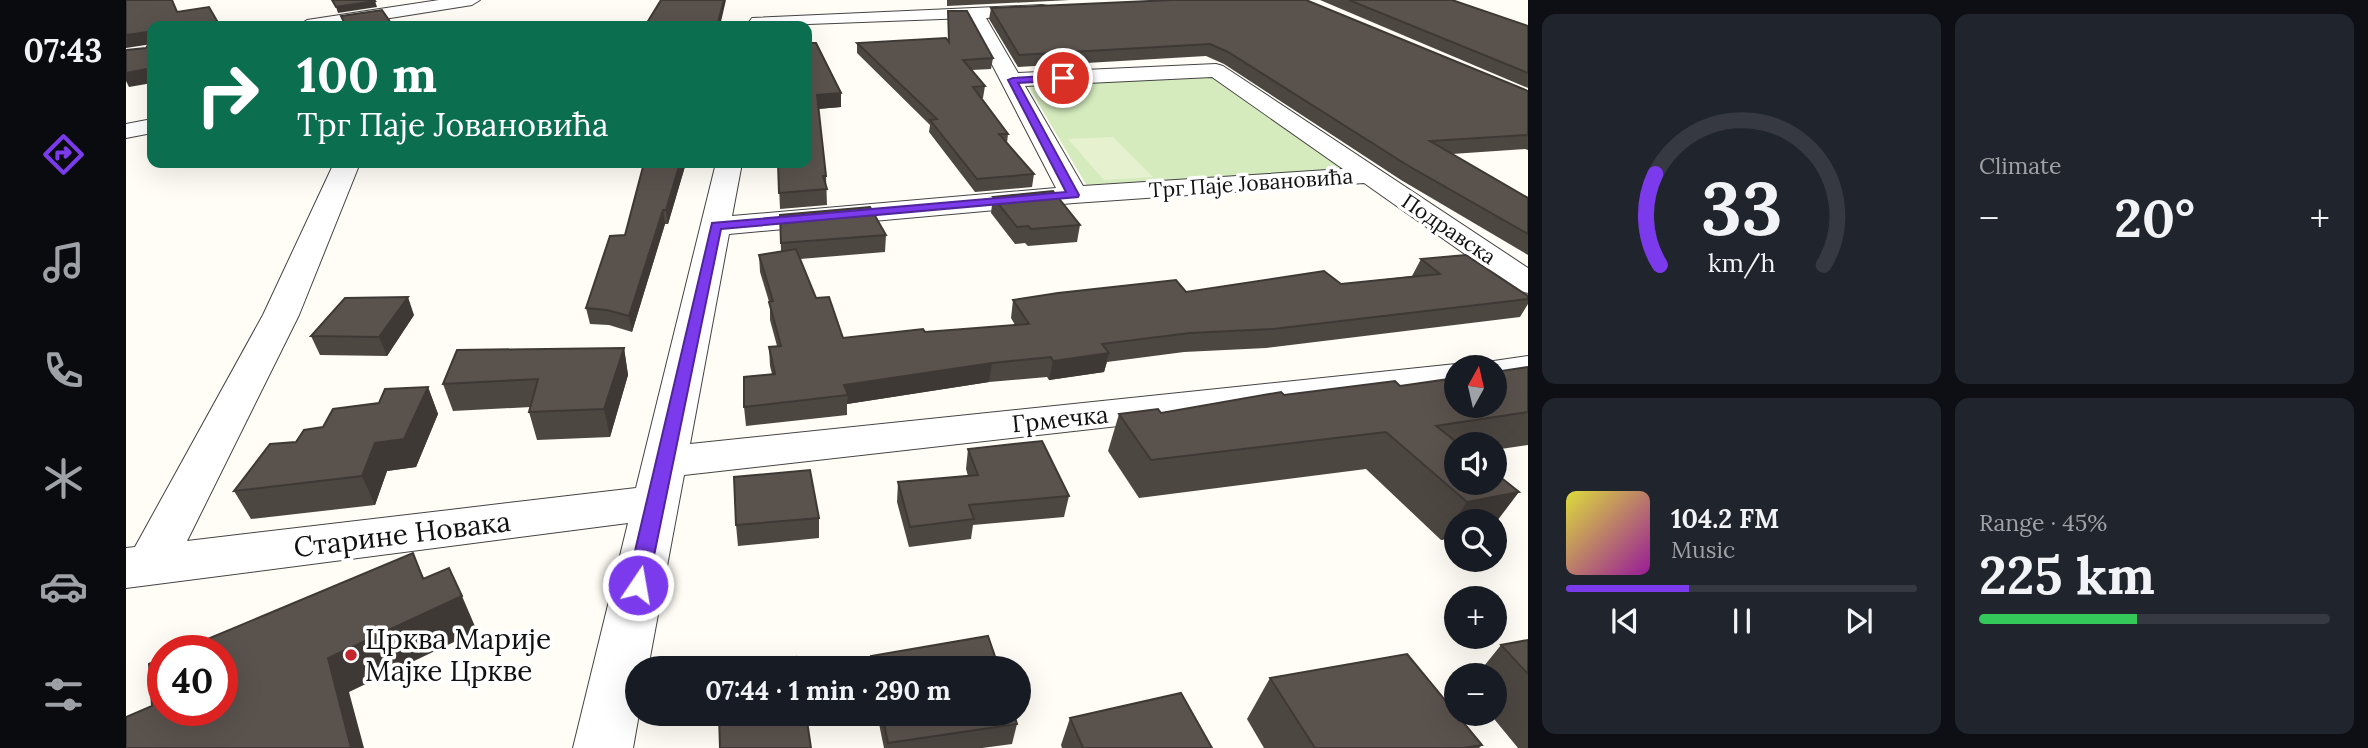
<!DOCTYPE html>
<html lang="en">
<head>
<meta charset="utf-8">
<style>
	:root { --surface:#171b24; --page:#20242c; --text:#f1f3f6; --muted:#9ea1a6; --line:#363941; --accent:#7c3aed }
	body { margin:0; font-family:Lora,serif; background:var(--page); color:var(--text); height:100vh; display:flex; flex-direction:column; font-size:26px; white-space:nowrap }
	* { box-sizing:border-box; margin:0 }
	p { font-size:23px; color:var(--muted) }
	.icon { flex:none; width:38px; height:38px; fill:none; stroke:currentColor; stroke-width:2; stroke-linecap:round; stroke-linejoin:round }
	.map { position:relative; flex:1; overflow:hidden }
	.panel { display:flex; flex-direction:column; gap:14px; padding:14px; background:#0d0f14; width:840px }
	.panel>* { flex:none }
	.guide { position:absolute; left:21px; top:21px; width:665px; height:147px; border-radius:14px; box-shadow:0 7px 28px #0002; background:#0b6e4f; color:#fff; overflow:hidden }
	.needle { width:46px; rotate:8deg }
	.buttons { position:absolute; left:1318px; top:355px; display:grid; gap:14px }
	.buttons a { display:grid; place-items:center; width:63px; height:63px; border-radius:50%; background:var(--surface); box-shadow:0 7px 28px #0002; font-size:35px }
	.speed { position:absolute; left:21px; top:635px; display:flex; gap:14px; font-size:35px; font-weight:700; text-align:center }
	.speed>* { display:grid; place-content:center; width:91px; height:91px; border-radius:50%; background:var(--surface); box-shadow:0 7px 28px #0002; line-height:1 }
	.speed .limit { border:10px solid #d22; background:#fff; color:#111 }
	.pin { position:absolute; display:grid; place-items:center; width:60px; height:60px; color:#fff; margin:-30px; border:4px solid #fff; border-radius:50%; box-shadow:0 2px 7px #0007 }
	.me { position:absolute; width:77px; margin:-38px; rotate:12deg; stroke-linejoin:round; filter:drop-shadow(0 0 5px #0008) }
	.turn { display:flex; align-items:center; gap:24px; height:147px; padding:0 35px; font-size:32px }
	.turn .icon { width:91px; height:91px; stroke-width:2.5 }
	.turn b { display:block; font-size:49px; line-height:60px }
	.big { font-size:52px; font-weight:800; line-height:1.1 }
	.panel .tile { flex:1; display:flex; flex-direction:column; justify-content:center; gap:10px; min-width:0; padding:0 24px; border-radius:14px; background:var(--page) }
	.panel .dial { align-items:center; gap:0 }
	.dial svg { height:182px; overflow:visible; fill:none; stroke:var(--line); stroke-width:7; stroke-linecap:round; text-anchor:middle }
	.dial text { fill:var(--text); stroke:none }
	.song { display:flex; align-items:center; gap:21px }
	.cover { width:84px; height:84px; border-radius:10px; background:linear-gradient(135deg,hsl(60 70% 55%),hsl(300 70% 35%)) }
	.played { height:7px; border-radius:4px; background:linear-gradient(90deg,var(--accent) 35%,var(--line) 35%) }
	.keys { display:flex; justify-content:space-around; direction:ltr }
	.heat { display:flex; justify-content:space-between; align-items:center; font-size:38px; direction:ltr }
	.charge { height:10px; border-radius:5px; background:linear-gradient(90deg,#34c759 45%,var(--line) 0) }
	.panel .tiles { flex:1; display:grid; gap:14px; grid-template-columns:repeat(2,1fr) }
	.trip { position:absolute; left:499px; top:656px; width:406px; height:70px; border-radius:35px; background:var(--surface); box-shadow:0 7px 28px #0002; font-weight:800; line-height:70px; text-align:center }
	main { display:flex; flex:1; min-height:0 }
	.tabs { display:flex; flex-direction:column; width:126px; justify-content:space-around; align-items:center; background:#090b0e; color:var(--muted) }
	.tabs .icon { width:49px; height:49px }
	.tabs .active { color:var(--accent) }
	.tabs b { font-size:32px; color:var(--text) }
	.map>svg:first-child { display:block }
	.green { fill:#d5ebbd }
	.pitch { fill:#e6f2cf }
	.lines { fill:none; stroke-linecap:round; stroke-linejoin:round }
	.minor-casing { stroke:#444; stroke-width:2 }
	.minor { fill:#fff; fill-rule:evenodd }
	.wall { fill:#4d4742 }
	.shaded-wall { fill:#3f3936 }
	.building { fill:#5a524d; stroke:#3f3936; stroke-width:2 }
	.route { fill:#7c3aed; stroke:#51269a; stroke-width:2 }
	.poi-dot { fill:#c4262e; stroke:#fff; stroke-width:2.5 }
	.labels { text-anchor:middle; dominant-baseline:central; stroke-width:7; stroke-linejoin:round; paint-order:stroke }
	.far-street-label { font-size:21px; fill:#111; stroke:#fff }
	.street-label { font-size:24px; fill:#111; stroke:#fff }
	.near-street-label { font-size:28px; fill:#111; stroke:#fff }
	.near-poi-label { font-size:28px; fill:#111; stroke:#fff; text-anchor:start }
</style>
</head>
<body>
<main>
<nav class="tabs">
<b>07:43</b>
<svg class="icon active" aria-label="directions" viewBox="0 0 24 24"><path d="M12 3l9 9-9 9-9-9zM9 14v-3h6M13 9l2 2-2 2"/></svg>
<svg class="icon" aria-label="music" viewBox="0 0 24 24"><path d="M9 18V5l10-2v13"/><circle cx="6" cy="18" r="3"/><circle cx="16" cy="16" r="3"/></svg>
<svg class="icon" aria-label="phone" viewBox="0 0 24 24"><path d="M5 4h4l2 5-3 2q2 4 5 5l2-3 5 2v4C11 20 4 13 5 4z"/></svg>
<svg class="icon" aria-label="climate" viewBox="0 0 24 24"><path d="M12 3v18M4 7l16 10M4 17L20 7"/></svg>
<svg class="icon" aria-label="car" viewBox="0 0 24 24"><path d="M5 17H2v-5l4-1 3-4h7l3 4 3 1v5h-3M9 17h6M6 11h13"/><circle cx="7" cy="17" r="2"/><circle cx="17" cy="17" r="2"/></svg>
<svg class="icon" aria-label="filters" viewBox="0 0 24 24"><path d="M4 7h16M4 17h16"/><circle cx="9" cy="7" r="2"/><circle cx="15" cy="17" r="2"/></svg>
</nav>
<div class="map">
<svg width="1402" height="748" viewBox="0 0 1402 748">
	<rect width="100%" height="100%" fill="#fffdf5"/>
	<!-- green -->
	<path class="green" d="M1083 75 1223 171 962 188 901 84Z"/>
	<!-- pitch -->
	<path class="pitch" d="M987 137 1027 177 978 180 942 139Z"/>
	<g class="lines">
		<defs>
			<g id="minor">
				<path d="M313 0H354L346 5 214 26H172L181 20Z"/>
				<path d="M916 5 922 6 925 10 922 14 860 18 892 73 1090 64 1097 66 1402 268V293L1390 290 1238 183 948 203 603 234 564 444 1330 364 1343 368H1330V388L558 475 522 668H511V714H513L507 748H447L502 523 0 588V548L9 547 137 315 208 163H234L173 315 61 541 510 488 590 163H616L606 216 930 188 842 18 627 26 623 22 626 18ZM1086 77 1217 169 957 186 899 86Z"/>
				<path d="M26 119V133L0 138V124Z"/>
				<path d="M1402 356V380L1368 383V368H1351L1354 363Z"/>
			</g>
		</defs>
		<!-- minor casing -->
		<use href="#minor" class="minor-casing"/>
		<!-- minor -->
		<use href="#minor" class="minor"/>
	</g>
	<!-- wall -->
	<g class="wall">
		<path d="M821 0H944L821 6Z"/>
		<path d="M1194 0H1326L1402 26V88Z"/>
		<path d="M865 8 1402 91V150L1399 149 1326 154 1402 198V255L1275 180 1098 64 1080 56 892 67 863 19Z"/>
		<path d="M822 11 867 58 865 69 846 70 859 86 857 98H855L882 134 881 143 908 174 906 187 849 192 803 132 804 125 731 53V43L822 41Z"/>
		<path d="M681 43 715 93V107L692 109 700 176 701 205 654 209 652 163Z"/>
		<path d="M560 163 542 224H539L506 332 483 325 464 324 460 308 499 235Z"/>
		<path d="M867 197 954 225 951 242 902 246 899 243 889 244 865 213Z"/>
		<path d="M654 215 760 235 759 252 674 259 690 298 717 338 889 325 885 318 887 300 1215 284 1286 276 1295 259 1402 296V304L1394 317 1140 348 1058 352 981 362 978 372 923 380 921 377 863 382 721 404V415L620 426 618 407 646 374 644 366 643 347 651 346 644 320V305L634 272 633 255 655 251Z"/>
		<path d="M288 315 261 356 194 355 185 336Z"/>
		<path d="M498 348 502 375 484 437 411 440 403 412 405 407 327 411 317 384Z"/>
		<path d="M1402 367V445L1368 450V444H1330L1368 525 1315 540 1240 469 1013 498 982 451 993 414 1035 413 1158 395 1274 386Z"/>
		<path d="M302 387 312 414 290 467 261 471 249 505 125 519 108 491 170 442 197 427 253 403Z"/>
		<path d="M842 449 943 496 938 517 847 525 845 539 783 547 771 502 772 482 842 476 840 469Z"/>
		<path d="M693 518V538L612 546 610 525Z"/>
		<path d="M1402 640V748H1392L1364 714H1368V676H1350L1375 645Z"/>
		<path d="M1144 678 1356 745 1353 748H1138L1121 719Z"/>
		<path d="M751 714H888L891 724 886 744 856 748H758Z"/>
		<path d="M944 718 1086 748H936L935 745Z"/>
	</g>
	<!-- shaded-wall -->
	<g class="shaded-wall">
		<path d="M598 0H600L594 26H591Z"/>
		<path d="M249 1 251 7 212 13 210 7Z"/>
		<path d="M22 32 26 44 0 48V35Z"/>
		<path d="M26 68V83L3 87 0 81V73Z"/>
		<path d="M715 93V107L691 109V95Z"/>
		<path d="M554 163H560L542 224 540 210Z"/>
		<path d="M537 210 539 224 506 332 503 316Z"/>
		<path d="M282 297 288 315 261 356 253 337Z"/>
		<path d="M498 348 502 375 484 437 478 409Z"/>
		<path d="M983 353 978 372 923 380 927 361Z"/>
		<path d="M866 363 863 382 721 404 722 395 718 385Z"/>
		<path d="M302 387 312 414 290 467 261 471 249 505 236 476 249 443Z"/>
		<path d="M1393 492 1368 525V522H1330V537L1315 540 1341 502Z"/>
		<path d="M287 553 302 587 336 596 351 631 223 692 238 748H225L202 658 297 579Z"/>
	</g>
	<!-- building -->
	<g class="building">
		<path d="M0 0H46L51 12 83 7 94 26H26V68L0 73V50L20 48 22 45V32L0 35Z"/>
		<path d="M206 0H248L249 1 210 7Z"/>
		<path d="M535 0H598L591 26H516H519Z"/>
		<path d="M1046 0H1180L1402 91V135L1304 141 1402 198V234L1281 165 1102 52 1084 44 893 55 865 8Z"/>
		<path d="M1223 0H1326L1402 26V73Z"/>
		<path d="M256 10 267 26H220L215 16Z"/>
		<path d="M822 11H841L867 58 837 60 859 86 847 87 882 134H873L908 174 851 179 804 120 811 119 731 43 820 38 823 42Z"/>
		<path d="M681 43H690L715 93 691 95 700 176H697L701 189 653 193 652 163H681Z"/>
		<path d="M518 163H554L540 210H537L503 316 481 310 460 308 484 236 499 235Z"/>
		<path d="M927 191 954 225 905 229 902 226 891 227 867 197Z"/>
		<path d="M744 207 760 235 655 243 654 215Z"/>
		<path d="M670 249 690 298 703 297 717 338 797 329 799 332 903 324 887 300 932 293 1050 280 1060 292 1198 271 1215 284 1314 274 1295 259 1340 255 1402 296V299L1147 329 1064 333 976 344 983 353 927 361 925 357 866 363 718 385 722 395 618 407V377L649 374 643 347 655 346 643 302 647 301 633 255Z"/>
		<path d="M282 297 253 337 185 336 219 298Z"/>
		<path d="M498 348 478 409 403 412 412 379 317 384 331 350Z"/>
		<path d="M1402 367V412L1310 426 1333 444H1330V483H1368V472L1393 492 1341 502 1260 432 1025 460 993 414 1032 409 1035 413 1155 392 1158 395 1269 381 1274 386 1330 378V406H1368V372Z"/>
		<path d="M302 387 278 439 249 443 236 476 108 491 144 444 170 442 178 430 197 427 207 409 253 403 259 389Z"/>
		<path d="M916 441 943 496 843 505 848 519 784 527 772 482 852 475 842 449Z"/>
		<path d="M684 470 693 518 610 525 608 477Z"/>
		<path d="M287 553 297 579 323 568 336 596 202 658 225 748H0V717L26 706 23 664 37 658V710H96V651H53Z"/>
		<path d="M862 636 873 668H747L745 656Z"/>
		<path d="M1402 640V674L1375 645Z"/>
		<path d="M1281 654 1356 745 1337 748H1189L1144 678Z"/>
		<path d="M670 657 672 668H605Z"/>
		<path d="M1055 693 1086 748H957L944 718Z"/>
		<path d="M593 714H680L685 748H594Z"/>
		<path d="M756 714H888L891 724 762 743Z"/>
	</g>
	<!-- route -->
	<path class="route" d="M937 75 941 76V80L892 83 953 195 952 197 595 229 522 585 519 591 512 593 504 591 501 585 586 223 940 192 882 80 887 78Z"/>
	<!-- markers -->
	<circle class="poi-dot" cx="225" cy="655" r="7"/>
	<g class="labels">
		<!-- far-street labels -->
		<g class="far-street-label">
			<text transform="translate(1125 183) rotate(-4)">Трг Паје Јовановића</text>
			<text transform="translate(1323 229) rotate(34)">Подравска</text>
		</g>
		<!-- street labels -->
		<g class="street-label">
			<text transform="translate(934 419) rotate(-6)">Грмечка</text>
		</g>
		<!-- near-street labels -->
		<g class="near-street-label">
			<text transform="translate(276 534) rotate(-7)">Старине Новака</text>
		</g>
		<!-- near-poi labels -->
		<g class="near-poi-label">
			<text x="239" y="639">Црква Марије<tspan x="239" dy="32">Мајке Цркве</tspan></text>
		</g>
	</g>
</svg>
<div class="buttons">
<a><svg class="needle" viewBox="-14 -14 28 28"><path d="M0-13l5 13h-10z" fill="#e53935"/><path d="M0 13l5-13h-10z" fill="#9ea1a6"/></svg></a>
<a><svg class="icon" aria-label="sound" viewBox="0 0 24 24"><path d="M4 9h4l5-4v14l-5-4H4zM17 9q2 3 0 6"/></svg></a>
<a><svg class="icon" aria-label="search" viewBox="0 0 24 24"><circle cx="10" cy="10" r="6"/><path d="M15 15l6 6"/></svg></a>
<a>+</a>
<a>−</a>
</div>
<div class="speed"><div class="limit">40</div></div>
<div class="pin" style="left:937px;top:78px;background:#d93025"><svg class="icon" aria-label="arrive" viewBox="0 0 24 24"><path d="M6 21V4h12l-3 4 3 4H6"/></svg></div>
<svg class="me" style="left:512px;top:585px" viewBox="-20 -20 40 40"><circle r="17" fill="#7c3aed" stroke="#fff" stroke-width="3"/><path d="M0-11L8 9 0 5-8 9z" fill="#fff"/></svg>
<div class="trip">07:44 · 1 min · 290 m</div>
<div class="guide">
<div class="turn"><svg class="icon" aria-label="right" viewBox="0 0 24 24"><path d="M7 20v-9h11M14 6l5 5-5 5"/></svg><div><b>100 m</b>Трг Паје Јовановића</div></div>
</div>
</div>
<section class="panel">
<div class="tiles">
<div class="tile dial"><svg viewBox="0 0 100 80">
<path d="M14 69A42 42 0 1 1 86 69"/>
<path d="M14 69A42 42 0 0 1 12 29" stroke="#7c3aed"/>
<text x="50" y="56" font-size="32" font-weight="700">33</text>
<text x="50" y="72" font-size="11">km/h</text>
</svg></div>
<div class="tile"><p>Climate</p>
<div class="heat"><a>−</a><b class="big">20°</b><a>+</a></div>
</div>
<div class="tile">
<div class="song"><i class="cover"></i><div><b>104.2 FM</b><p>Music</p></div></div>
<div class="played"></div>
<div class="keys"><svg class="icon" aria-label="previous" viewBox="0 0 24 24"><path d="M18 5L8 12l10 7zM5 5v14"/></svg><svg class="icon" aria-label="pause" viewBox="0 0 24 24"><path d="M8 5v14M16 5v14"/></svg><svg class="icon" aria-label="next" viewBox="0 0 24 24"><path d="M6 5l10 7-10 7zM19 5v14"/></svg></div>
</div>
<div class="tile"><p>Range · 45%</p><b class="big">225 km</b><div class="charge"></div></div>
</div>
</section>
</main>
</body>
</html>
